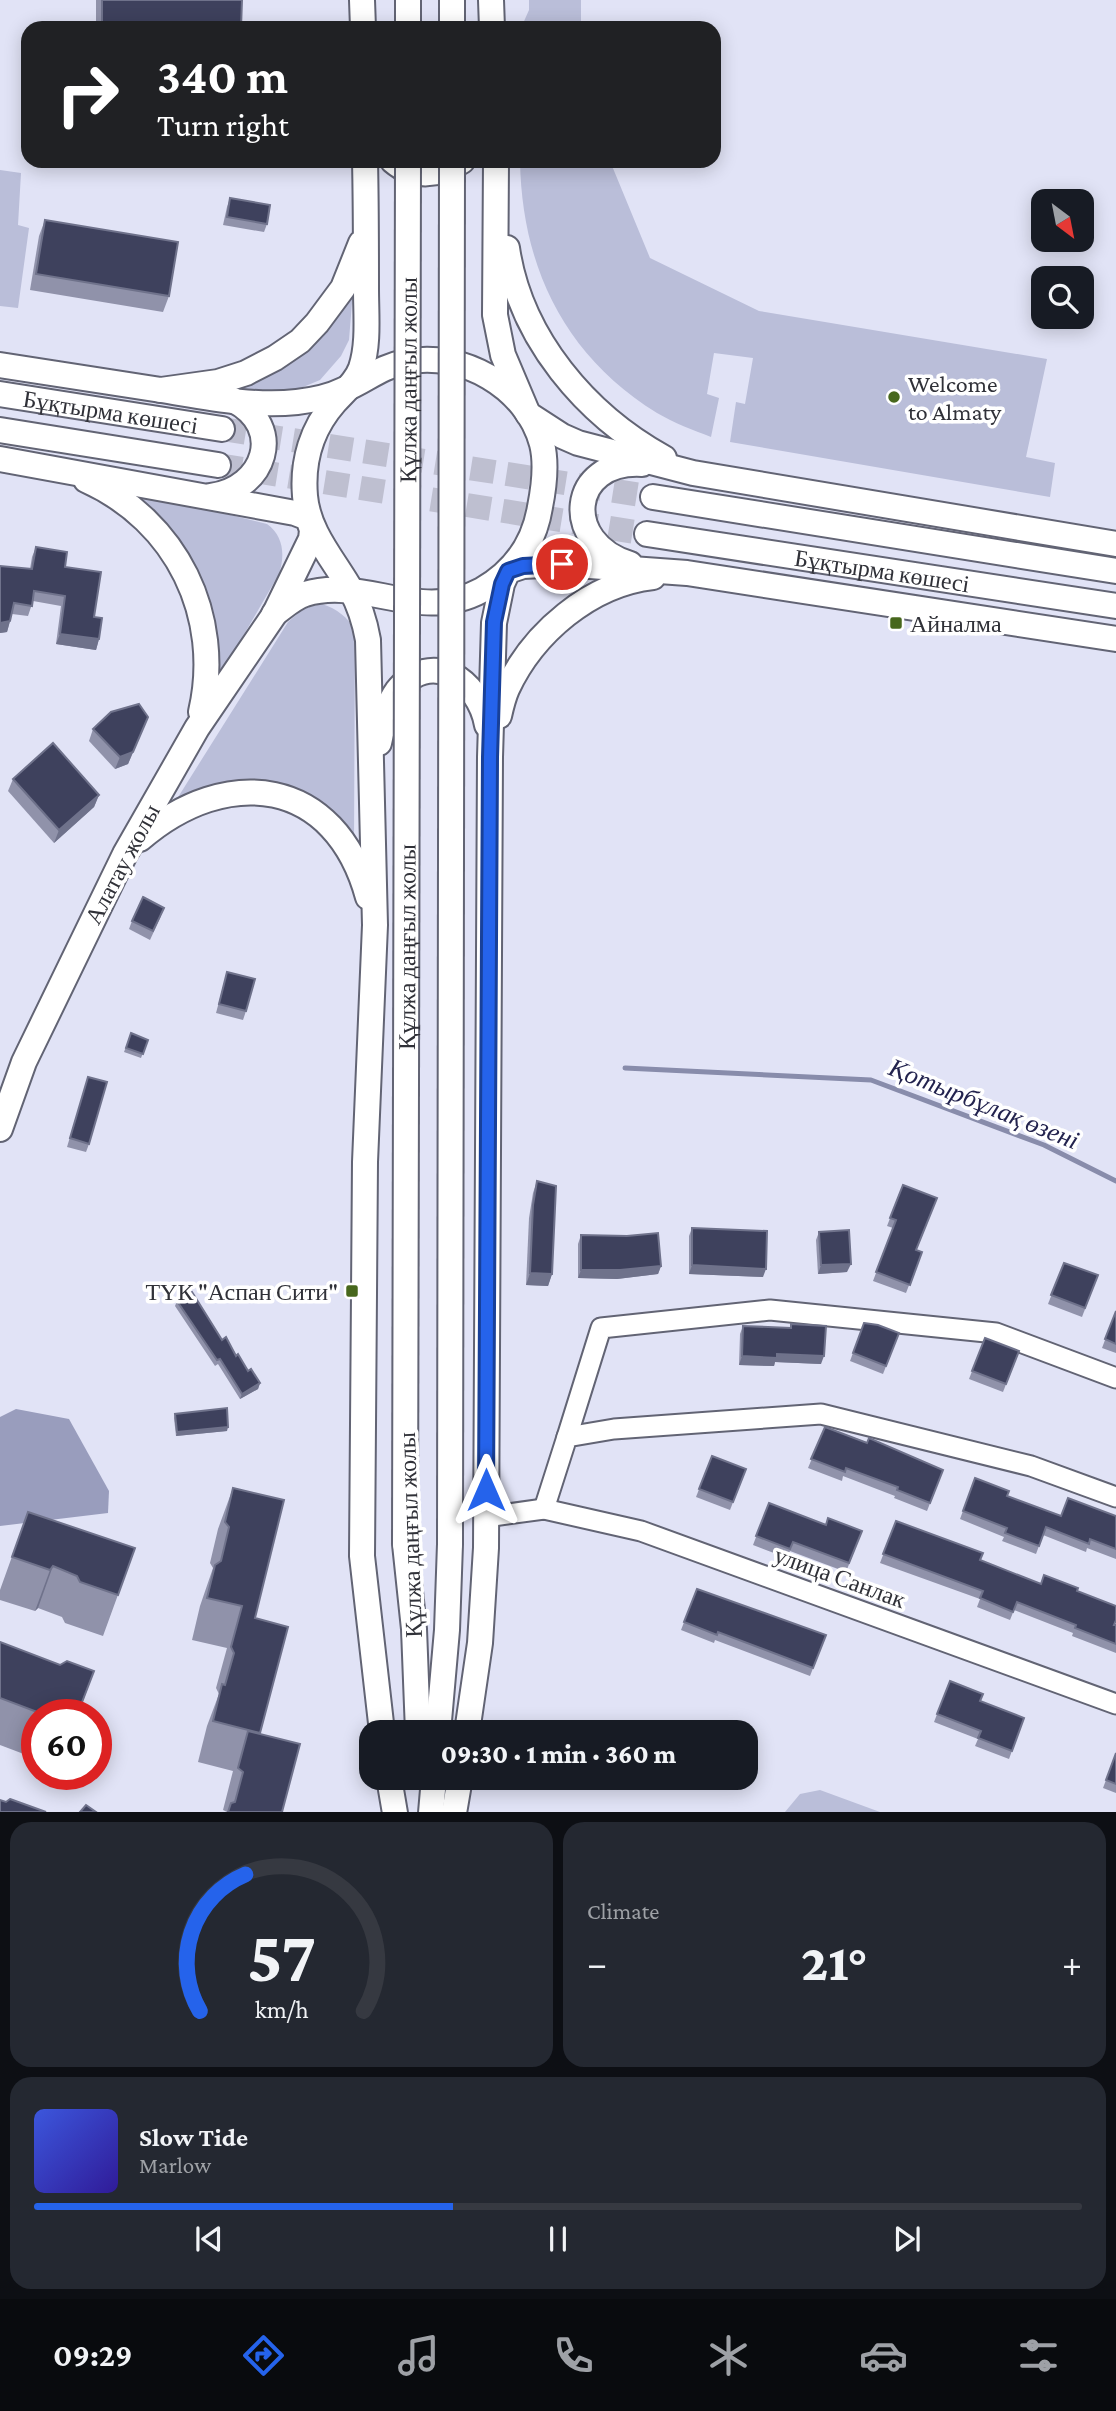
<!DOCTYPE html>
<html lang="en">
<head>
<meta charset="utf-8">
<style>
	:root { --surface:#171b24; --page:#242831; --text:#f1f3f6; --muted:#9ea1a6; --line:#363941; --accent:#2563eb }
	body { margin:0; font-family:"Crimson Pro",serif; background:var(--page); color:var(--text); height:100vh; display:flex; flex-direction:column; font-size:26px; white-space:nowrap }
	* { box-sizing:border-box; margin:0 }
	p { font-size:23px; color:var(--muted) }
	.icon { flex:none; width:38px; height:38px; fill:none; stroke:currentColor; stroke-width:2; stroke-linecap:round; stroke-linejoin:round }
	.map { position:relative; height:1812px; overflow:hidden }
	.drawer { display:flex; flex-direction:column; gap:10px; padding:10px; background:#0d0f14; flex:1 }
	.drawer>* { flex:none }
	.guide { position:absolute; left:21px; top:21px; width:700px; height:147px; border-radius:21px; box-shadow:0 4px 18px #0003; background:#202124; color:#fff; overflow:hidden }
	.needle { width:46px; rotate:148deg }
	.buttons { position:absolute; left:1031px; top:189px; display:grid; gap:14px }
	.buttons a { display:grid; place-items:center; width:63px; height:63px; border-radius:14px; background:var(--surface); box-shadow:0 4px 18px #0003; font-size:35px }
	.speed { position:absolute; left:21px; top:1699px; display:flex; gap:14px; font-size:35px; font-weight:700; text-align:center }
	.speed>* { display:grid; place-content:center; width:91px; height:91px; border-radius:50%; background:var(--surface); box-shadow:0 4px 18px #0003; line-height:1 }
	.speed .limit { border:10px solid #d22; background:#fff; color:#111 }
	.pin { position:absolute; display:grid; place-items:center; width:60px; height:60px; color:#fff; margin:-30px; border:4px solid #fff; border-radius:50%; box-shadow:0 2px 7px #0007 }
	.me { position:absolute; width:77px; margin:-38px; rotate:0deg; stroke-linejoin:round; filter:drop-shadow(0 0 5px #0008) }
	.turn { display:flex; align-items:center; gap:24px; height:147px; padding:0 21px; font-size:32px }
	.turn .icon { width:91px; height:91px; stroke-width:2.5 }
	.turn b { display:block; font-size:49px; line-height:60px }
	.big { font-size:52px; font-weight:800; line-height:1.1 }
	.drawer .widget { flex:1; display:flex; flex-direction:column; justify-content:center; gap:10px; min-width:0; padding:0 24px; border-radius:21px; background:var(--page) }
	.drawer .dial { align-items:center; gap:0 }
	.dial svg { height:182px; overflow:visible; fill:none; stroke:var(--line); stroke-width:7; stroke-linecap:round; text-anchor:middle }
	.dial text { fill:var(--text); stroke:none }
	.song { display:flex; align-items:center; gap:21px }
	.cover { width:84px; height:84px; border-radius:10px; background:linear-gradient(135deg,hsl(230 70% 55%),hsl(250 70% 35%)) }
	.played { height:7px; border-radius:4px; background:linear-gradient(90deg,var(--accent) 40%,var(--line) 40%) }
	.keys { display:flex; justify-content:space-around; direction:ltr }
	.heat { display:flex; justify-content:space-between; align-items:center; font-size:38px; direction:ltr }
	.drawer .tiles { flex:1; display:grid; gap:10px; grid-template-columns:1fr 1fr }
	.widget:last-child { grid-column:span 2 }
	.trip { position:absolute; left:359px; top:1720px; width:399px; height:70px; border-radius:21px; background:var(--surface); box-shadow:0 4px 18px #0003; font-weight:800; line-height:70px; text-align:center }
	.tab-bar { display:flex; height:112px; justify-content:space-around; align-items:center; background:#090b0e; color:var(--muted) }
	.tab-bar .icon { width:49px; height:49px }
	.tab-bar .active { color:var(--accent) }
	.tab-bar b { font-size:32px; color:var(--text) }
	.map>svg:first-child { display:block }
	.green { fill:#babed9 }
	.forest { fill:#999dbd }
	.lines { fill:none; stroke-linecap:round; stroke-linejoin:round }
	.stream { stroke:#888cab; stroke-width:5 }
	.major-tunnel { stroke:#bebfd0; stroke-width:24; stroke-dasharray:24 12; stroke-linecap:butt }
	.minor-casing { stroke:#626474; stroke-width:23 }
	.major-casing { stroke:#626474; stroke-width:28 }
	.minor { stroke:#fff; stroke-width:19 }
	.major { stroke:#fff; stroke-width:24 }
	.major-bridge-casing { stroke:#626474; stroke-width:28; stroke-linecap:butt }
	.major-bridge { stroke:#fff; stroke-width:24 }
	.wall { fill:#9092aa }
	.shaded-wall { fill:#6f728b }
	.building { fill:#3e415d; stroke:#6f728b; stroke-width:2 }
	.route-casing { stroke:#184099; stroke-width:18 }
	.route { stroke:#2563eb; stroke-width:12 }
	.poi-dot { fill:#47671d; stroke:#fff; stroke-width:2.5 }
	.labels { text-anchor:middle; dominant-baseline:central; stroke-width:7; stroke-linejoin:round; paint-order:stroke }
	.street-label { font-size:24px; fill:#303138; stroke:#fff }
	.poi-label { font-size:24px; fill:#303138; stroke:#fff; text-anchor:start }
	.water-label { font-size:26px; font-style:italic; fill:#23234e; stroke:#fff }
</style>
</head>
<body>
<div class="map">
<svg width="1116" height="1813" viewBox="0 0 1116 1813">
	<rect width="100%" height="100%" fill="#e1e3f6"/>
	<!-- green -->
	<g class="green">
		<path d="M529 0H581V28H521L529 10Z"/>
		<path d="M520 161H610L650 258 759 311 1047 359 1026 457 1055 463 1050 497 730 442 736 402 745 404 753 358 714 353 707 394 719 398 711 437C693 430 674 423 657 413 565 356 522 268 520 161Z"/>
		<path d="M0 170 21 173 18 225 29 228 18 308 0 306Z"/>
		<path d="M354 278 349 340 341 356 320 380 291 392 205 391 236 382Z"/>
		<path d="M116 487 267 524C284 536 285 556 279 574L213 688V634Z"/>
		<path d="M322 604C337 609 348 617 355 631L354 841 316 803 175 802 288 622 304 608Z"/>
		<path d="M820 1790 880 1812H785L800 1794Z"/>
	</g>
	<!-- forest -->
	<path class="forest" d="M16 1409 69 1419 109 1491 108 1513 0 1526V1417Z"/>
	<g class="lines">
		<!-- stream -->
		<path class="stream" d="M625 1068 871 1080 1044 1145 1116 1181"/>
		<!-- major-tunnel -->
		<g class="major-tunnel">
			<path d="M222 429 653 497"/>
			<path d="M218 465 647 534"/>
		</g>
		<defs>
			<g id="minor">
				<path d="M567 1437 601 1328 770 1310 996 1333 1116 1378"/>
				<path d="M544 1509 567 1437 614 1429 821 1414 1031 1466 1116 1497"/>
				<path d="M486 1517 544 1509 641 1531 1116 1704"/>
			</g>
			<g id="major">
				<path d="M362 0 363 28"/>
				<path d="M408 0V28"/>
				<path d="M452 0V28"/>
				<path d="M491 0 492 28"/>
				<path d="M365 161C366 204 366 246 366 289 366 315 369 344 361 368 356 382 344 392 335 402 312 428 302 461 305 496 308 532 334 560 351 590 360 606 365 623 368 640L375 925 365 1162 362 1556 382 1732"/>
				<path d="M393 161C414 179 440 176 462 161"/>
				<path d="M496 161 495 315 503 355 528 414 562 436 578 443 693 473 1116 544"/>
				<path d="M507 248C520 338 586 415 664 458"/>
				<path d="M0 365 161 390 218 382 246 373 275 358 300 341 317 323 343 288 361 243"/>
				<path d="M161 390C205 397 252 407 297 402 313 400 329 397 343 390 366 381 379 367 405 362 462 350 527 387 542 444 547 464 544 487 540 507 534 544 515 571 482 590 420 624 364 576 305 594 293 598 284 607 274 614"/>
				<path id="s1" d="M0 394 222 429"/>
				<path d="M0 430 218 465"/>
				<path d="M0 459 295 513 308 518 312 530 311 539 274 615 197 728 125 854 24 1062 0 1129"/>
				<path d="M86 480C177 521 223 616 201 712"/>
				<path d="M211 496C265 489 286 427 233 400"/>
				<path d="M653 497 1116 571"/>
				<path id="s2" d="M647 534 1116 606"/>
				<path d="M630 564C561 543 569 460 642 464"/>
				<path d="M499 716C501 707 503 698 507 689 533 633 590 584 653 577"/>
				<path d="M379 743C383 726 386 706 397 691 431 648 479 680 487 725"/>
				<path d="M140 839C227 764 335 777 368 897"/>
				<path d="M405 1544 414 1629 418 1732"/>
				<path d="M438 1732 447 1630 450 1544"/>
				<path d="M467 1732 480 1643 486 1548 490 757 494 623 502 584 508 571 523 566 562 564 687 573 1116 639"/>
				<path d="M389 1778 395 1813"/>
				<path d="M431 1813 434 1778"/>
				<path d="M454 1813 460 1778"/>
			</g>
		</defs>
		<!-- minor casing -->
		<use href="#minor" class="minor-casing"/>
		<!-- major casing -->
		<use href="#major" class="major-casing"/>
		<!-- minor -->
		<use href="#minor" class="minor"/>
		<!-- major -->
		<use href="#major" class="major"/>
		<defs>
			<g id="major-bridge">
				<path id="s3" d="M405 1544 408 161"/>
				<path d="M450 1544 452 161"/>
			</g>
		</defs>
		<!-- major-bridge casing -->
		<use href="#major-bridge" class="major-bridge-casing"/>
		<!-- major-bridge -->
		<use href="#major-bridge" class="major-bridge"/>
	</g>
	<!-- wall -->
	<g class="wall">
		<path d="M96 0H242L241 28H96Z"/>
		<path d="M230 198 267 224 264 232 223 225 227 207Z"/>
		<path d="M45 220 169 296 163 312 30 290 39 236Z"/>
		<path d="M36 547 65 567 94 617 99 639 96 650 56 644 61 606 33 601 28 616 12 614 7 632 0 633V566L30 569 32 557Z"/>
		<path d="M93 729H143L128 764 115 769 89 741Z"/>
		<path d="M13 779 99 795 94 807 54 843 8 791Z"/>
		<path d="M161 916 150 940 129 929 132 921Z"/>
		<path d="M227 972 246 1011 243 1020 216 1013Z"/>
		<path d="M131 1033 148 1040 141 1058 124 1052Z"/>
		<path d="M88 1077 89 1144 86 1152 67 1147Z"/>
		<path d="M537 1181 552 1274 548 1286 526 1285 529 1218 533 1193Z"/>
		<path d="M903 1185 916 1250 922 1252 906 1293 873 1281 893 1228 887 1226Z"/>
		<path d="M692 1228 763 1277 689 1274V1236Z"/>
		<path d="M819 1232 847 1272 818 1274 816 1240Z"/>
		<path d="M581 1235 661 1266 658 1274 617 1279 578 1278V1244Z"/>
		<path d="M1064 1263 1098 1275 1082 1317 1048 1304Z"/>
		<path d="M177 1301 222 1340 260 1383 258 1389 240 1399 218 1364 215 1366 175 1306Z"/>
		<path d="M1116 1311V1353L1102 1348Z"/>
		<path d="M864 1323 899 1333 883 1374 850 1361Z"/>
		<path d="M791 1324 821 1364 775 1362 774 1366 739 1365 740 1334 743 1326 790 1328Z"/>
		<path d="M985 1338 1019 1351 1003 1392 969 1379Z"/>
		<path d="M175 1414 227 1431 176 1436 174 1418Z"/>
		<path d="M825 1427 943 1470 927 1511 894 1498 895 1496 843 1476 842 1481 808 1468Z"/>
		<path d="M712 1456 746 1469 730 1510 696 1497Z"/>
		<path d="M975 1478 1007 1496 1061 1516H1116V1559L1087 1548 1086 1552 1043 1535 1036 1554 1002 1541 1004 1537 960 1519Z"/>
		<path d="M233 1488 255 1618 288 1627 260 1734 282 1812H227L223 1810 233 1771 198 1762 207 1726 219 1694 216 1688 227 1648 192 1640 200 1606 213 1568 210 1563 218 1529Z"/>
		<path d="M769 1503 826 1525 862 1531 846 1572 790 1551 787 1558 753 1545Z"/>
		<path d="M28 1512 135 1548 103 1636 65 1623 62 1617 38 1608 35 1611 0 1600V1590Z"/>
		<path d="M896 1521 980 1560 1041 1584 1077 1591 1116 1625V1653L1072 1636 1073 1633 1014 1610 1010 1620 977 1607 980 1599 880 1563Z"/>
		<path d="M697 1589 826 1635 810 1676 715 1640 714 1643 681 1630Z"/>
		<path d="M0 1642 60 1665 94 1671 78 1715H37V1759L0 1745Z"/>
		<path d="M950 1681 980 1701 1024 1718 1009 1759 975 1746 978 1739 934 1722Z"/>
		<path d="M1116 1753V1793L1103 1788Z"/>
	</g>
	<!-- shaded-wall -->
	<g class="shaded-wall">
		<path d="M10 621 7 632 0 633V623Z"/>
		<path d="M60 634 99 639 96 650 56 644Z"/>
		<path d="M148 717 128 764 115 769 120 757Z"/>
		<path d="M99 795 94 807 54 843 59 830Z"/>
		<path d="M851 1264 847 1272 818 1274 821 1265Z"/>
		<path d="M692 1265 766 1269 763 1277 689 1274Z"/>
		<path d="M661 1266 658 1274 617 1279 578 1278 581 1270Z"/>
		<path d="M530 1273 552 1274 548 1286 526 1285Z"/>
		<path d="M777 1354 824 1356 821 1364 775 1362 774 1366 739 1365 742 1356Z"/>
		<path d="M260 1383 258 1389 240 1399 242 1394Z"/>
		<path d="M228 1427 227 1431 176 1436 177 1432Z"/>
		<path d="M53 1566 38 1608 35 1611 50 1570Z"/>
	</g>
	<!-- building -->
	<g class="building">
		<path d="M102 0H242L241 28H102Z"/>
		<path d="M230 198 270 205 267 224 227 217Z"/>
		<path d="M45 220 178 242 169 296 36 274Z"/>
		<path d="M36 547 67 552 65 567 101 572 94 617 102 618 99 639 60 634 65 596 34 591 32 606 14 603 10 621 0 623V566L32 569Z"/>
		<path d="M139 704 148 717 133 752 120 757 93 729 111 712Z"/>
		<path d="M53 743 99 795 59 830 13 779Z"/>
		<path d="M143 897 164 908 153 931 132 921Z"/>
		<path d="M227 972 255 979 246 1011 219 1004Z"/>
		<path d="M131 1033 148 1040 143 1054 126 1048Z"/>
		<path d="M88 1077 107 1082 89 1144 70 1138Z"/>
		<path d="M537 1181 556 1186 552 1274 530 1273 533 1205Z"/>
		<path d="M903 1185 937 1198 916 1250 922 1252 910 1285 876 1272 896 1220 890 1218Z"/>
		<path d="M692 1228 767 1231 766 1269 692 1265Z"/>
		<path d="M849 1230 851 1264 821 1265 819 1232Z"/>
		<path d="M658 1233 661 1266 620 1270H581V1235L627 1236Z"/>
		<path d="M1064 1263 1098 1275 1085 1308 1051 1295Z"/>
		<path d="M192 1292 222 1340 226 1337 236 1356 238 1354 248 1371 251 1369 260 1383 242 1394 220 1359 217 1360 177 1301Z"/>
		<path d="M1116 1311V1344L1105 1339Z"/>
		<path d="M864 1323 878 1325 899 1333 886 1366 853 1353Z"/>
		<path d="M791 1324 826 1326 824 1356 777 1354V1358L742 1356 743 1326 791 1328Z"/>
		<path d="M985 1338 1019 1351 1006 1384 972 1371Z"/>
		<path d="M227 1408 228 1427 177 1432 175 1414Z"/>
		<path d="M825 1427 867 1443 869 1438 943 1470 930 1503 897 1490 898 1487 846 1468 845 1472 811 1459Z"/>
		<path d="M712 1456 746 1469 733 1502 699 1489Z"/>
		<path d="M975 1478 1009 1491 1007 1496 1061 1516 1068 1498 1116 1516V1549L1090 1539 1089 1544 1046 1527 1039 1546 1005 1533 1007 1528 963 1511Z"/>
		<path d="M233 1488 284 1500 255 1618 288 1627 260 1733 213 1721 222 1684 225 1685 234 1653 231 1647 242 1606 207 1598 215 1565 221 1561 229 1527 225 1522Z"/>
		<path d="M769 1503 826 1525 828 1518 862 1531 849 1563 793 1542 790 1549 756 1536Z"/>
		<path d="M28 1512 135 1548 118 1595 80 1582 77 1576 53 1566 50 1570 12 1557Z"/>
		<path d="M896 1521 983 1553 980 1560 1041 1584 1044 1575 1078 1588 1077 1591 1116 1606V1620L1114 1625H1116V1644L1075 1628 1076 1625 1017 1602 1013 1612 980 1598 983 1591 883 1554Z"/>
		<path d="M697 1589 826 1635 813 1668 718 1632 717 1635 684 1622Z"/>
		<path d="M0 1642 60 1665 67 1661 94 1671 77 1715H45L0 1698Z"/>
		<path d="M950 1681 983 1694 980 1701 1024 1718 1012 1751 978 1738 981 1731 937 1714Z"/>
		<path d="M248 1731 300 1744 282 1812H228L231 1803 235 1802 243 1772 238 1768Z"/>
		<path d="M1116 1753V1784L1106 1780Z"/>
		<path d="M10 1799 46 1812H0V1800L6 1802Z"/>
		<path d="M86 1805 96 1812H80Z"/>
	</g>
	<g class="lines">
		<defs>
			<path id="route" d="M486 1490 490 757 494 622 502 584 508 571 523 566 562 564"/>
		</defs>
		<!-- route casing -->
		<use href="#route" class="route-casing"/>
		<!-- route -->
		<use href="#route" class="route"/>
	</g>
	<!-- markers -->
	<g class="poi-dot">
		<circle cx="894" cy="397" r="7"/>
		<rect x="889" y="616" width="14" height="14" rx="3.5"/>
		<rect x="345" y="1284" width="14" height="14" rx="3.5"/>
	</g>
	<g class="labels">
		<!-- street labels -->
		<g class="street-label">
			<text stroke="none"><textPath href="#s3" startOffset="1164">Құлжа даңғыл жолы</textPath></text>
			<text stroke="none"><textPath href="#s1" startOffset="112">Бұқтырма көшесі</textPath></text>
			<text stroke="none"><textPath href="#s2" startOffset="238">Бұқтырма көшесі</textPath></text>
			<text transform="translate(122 864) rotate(-62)">Алатау жолы</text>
			<text stroke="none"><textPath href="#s3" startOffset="597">Құлжа даңғыл жолы</textPath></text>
			<text transform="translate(410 1535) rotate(-92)">Құлжа даңғыл жолы</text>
			<text transform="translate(840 1577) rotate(20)">улица Санлак</text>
		</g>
		<!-- poi labels -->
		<g class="poi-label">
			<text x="908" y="383">Welcome<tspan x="908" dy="28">to Almaty</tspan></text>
			<text x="910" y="623">Айналма</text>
			<text x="338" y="1291" text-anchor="end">ТҮК "Аспан Сити"</text>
		</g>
		<!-- water labels -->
		<g class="water-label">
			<text transform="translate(984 1104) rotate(22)">Қотырбұлақ өзені</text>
		</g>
	</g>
</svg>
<div class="buttons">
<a><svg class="needle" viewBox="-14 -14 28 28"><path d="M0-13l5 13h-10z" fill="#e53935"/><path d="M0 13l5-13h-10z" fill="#9ea1a6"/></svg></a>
<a><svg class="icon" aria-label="search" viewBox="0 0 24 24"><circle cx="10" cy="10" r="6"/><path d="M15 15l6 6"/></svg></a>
</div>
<div class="speed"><div class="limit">60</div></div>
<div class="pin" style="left:562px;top:564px;background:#d93025"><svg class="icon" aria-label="arrive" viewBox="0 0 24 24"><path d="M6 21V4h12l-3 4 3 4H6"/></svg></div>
<svg class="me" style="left:486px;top:1490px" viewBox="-20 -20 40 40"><path d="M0-17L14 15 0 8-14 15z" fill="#2563eb" stroke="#fff" stroke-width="4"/></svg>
<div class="trip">09:30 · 1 min · 360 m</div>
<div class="guide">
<div class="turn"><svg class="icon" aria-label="right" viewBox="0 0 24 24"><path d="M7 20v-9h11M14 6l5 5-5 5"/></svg><div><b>340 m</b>Turn right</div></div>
</div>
</div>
<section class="drawer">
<div class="tiles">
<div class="widget dial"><svg viewBox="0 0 100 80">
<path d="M14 69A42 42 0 1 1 86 69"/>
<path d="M14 69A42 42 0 0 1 34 9" stroke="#2563eb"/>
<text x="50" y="56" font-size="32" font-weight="700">57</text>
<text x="50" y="72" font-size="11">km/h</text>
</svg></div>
<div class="widget"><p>Climate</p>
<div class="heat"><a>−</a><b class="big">21°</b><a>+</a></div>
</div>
<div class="widget">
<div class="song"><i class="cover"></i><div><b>Slow Tide</b><p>Marlow</p></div></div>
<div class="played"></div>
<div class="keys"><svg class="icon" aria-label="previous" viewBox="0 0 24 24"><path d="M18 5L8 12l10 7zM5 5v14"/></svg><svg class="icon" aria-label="pause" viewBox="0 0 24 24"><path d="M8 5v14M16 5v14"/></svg><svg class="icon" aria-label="next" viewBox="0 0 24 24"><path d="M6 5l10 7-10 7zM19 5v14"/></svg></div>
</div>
</div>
</section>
<nav class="tab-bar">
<b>09:29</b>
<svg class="icon active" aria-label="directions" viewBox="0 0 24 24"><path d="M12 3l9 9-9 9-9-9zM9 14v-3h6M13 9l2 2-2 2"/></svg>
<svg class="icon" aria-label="music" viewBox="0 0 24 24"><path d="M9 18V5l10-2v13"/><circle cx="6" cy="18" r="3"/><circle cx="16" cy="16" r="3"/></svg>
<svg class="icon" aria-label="phone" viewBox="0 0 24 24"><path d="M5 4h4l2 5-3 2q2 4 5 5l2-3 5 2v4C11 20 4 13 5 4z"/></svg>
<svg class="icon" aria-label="climate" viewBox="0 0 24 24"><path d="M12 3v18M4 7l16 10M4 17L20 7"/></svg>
<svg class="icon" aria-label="car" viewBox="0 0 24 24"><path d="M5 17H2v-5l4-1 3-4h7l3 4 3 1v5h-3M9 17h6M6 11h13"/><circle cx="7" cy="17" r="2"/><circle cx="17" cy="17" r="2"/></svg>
<svg class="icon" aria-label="filters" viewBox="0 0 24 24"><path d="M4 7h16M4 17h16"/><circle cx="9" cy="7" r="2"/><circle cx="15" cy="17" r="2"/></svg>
</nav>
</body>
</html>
